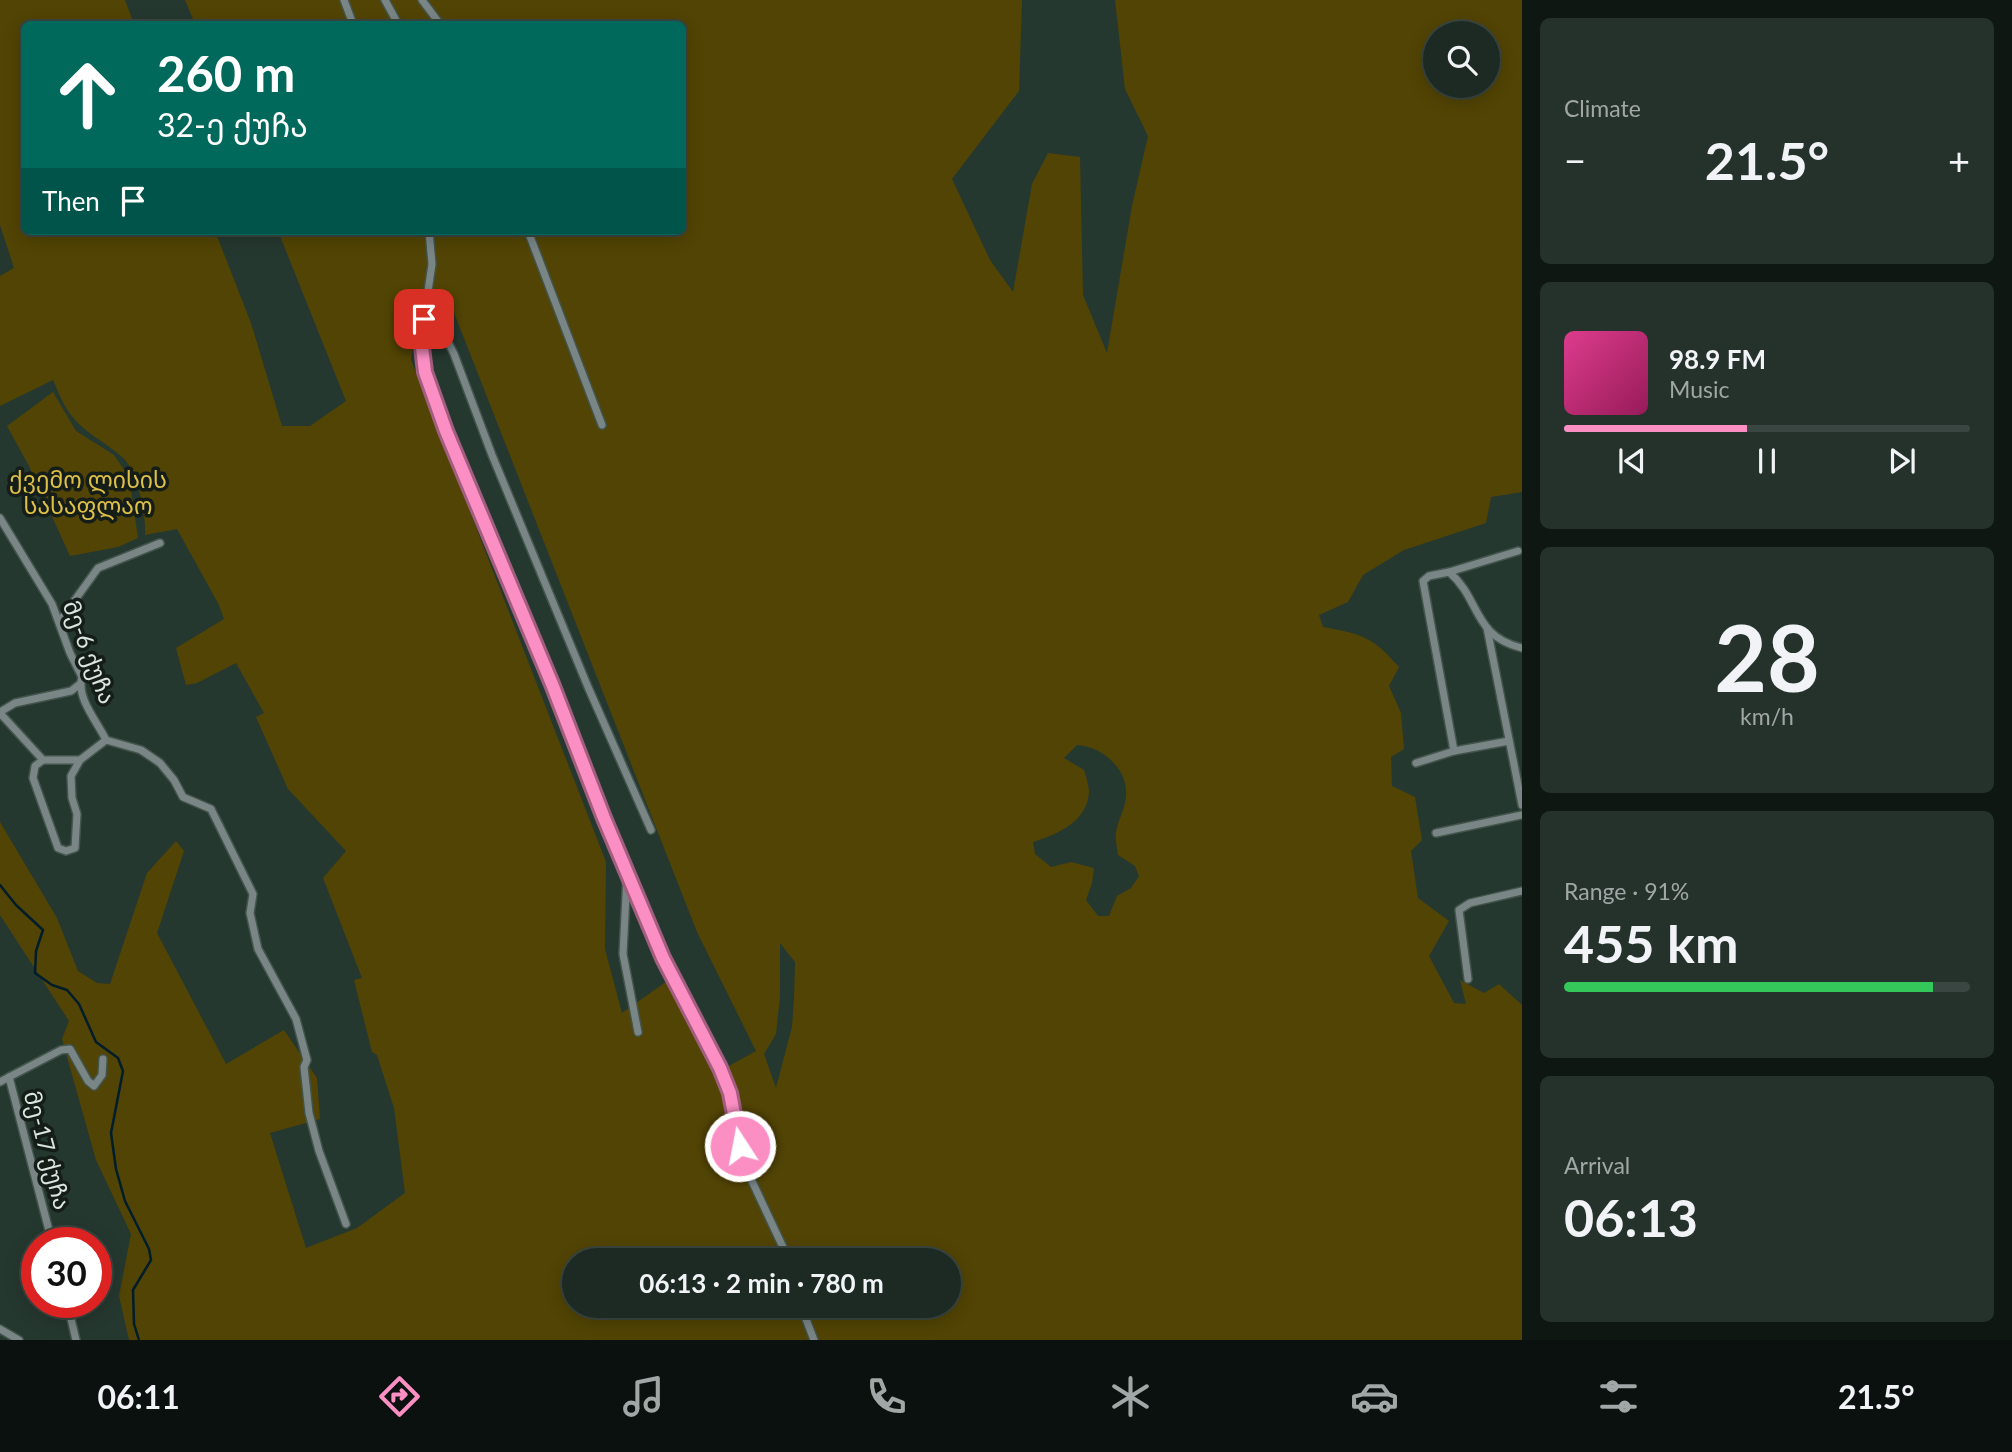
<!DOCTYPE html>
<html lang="en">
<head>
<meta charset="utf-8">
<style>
	:root { --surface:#1c2a23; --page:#25322b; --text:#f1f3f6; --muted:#a0a7a6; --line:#3a4641; --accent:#fb8fc4 }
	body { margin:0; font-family:Lato,"Noto Sans Georgian",sans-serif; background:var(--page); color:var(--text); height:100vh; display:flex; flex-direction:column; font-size:26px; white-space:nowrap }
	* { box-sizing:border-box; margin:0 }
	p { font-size:23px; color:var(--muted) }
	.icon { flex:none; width:38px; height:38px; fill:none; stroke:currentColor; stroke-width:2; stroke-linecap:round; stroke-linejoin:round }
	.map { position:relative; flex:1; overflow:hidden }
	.details { display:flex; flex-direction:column; gap:18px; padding:18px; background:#0f1713; width:490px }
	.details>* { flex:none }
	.guide { position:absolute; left:21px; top:21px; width:665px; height:214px; border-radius:10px; box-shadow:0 4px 18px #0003,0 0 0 2px var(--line); background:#00695c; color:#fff; overflow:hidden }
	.controls { position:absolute; left:1423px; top:21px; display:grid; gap:14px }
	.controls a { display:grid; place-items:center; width:77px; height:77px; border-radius:50%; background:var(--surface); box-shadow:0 4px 18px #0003,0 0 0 2px var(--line); font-size:35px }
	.speed { position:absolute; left:21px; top:1227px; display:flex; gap:14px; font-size:35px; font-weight:700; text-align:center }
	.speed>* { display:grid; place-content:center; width:91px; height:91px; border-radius:50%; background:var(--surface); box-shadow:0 4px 18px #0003,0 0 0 2px var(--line); line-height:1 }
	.speed .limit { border:10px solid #d22; background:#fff; color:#111 }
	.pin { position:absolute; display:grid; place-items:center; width:60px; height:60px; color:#fff; margin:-30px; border-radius:14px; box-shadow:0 4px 10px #0006 }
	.me { position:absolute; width:77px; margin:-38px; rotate:349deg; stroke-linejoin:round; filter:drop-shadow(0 0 5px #0008) }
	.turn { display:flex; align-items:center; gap:24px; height:147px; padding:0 21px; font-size:32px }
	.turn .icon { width:91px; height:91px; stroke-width:2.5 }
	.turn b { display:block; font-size:49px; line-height:60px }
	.then { display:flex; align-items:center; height:66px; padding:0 21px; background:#0003; gap:14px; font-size:26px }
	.big { font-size:52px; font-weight:700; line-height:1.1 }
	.details .tile { flex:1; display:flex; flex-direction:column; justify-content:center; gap:10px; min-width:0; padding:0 24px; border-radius:10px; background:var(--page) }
	.details .dial { align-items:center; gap:0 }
	.dial b { font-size:91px; line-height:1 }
	.song { display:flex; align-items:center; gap:21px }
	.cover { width:84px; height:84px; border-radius:10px; background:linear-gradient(135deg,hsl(330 70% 55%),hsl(330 70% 35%)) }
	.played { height:7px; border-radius:4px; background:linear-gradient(90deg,var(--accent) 45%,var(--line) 45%) }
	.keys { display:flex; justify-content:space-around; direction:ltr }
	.heat { display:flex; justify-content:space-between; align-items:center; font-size:38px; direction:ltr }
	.charge { height:10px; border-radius:5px; background:linear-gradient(90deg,#34c759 91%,var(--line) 0) }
	.trip { position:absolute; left:562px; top:1248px; width:399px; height:70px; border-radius:35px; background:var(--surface); box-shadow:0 4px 18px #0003,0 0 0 2px var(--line); font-weight:700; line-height:70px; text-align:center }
	.dock { display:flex; height:112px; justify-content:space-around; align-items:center; background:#0b110e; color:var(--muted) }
	.dock .icon { width:49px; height:49px }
	.dock .active { color:var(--accent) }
	.dock b { font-size:32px; color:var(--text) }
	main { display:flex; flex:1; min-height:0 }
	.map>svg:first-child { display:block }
	.green { fill:#524404; fill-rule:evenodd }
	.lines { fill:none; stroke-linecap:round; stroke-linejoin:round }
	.stream { stroke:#011d2b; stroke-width:2.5 }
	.street-casing { stroke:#42544b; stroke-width:10 }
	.street { stroke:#7a8586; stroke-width:7 }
	.route-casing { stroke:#a35d7f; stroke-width:18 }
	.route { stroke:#fb8fc4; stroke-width:12 }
	.labels { text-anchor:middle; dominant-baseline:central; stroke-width:7; stroke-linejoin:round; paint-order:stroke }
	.park-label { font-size:23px; fill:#dec047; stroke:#151d19 }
	.street-label { font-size:23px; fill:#dbe6e1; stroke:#151d19 }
</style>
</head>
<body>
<main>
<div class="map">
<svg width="1522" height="1340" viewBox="0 0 1522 1340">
	<rect width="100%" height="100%" fill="#25382f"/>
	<!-- green -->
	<g class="green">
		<path d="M0 0H125L134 24H24V231H215L251 323 282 426H310L346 401 278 231H682V24H195L185 0H1022L1019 91 952 179 990 260 1013 292 1032 184 1048 153 1080 157 1083 295 1107 353 1132 206 1148 136 1125 89 1115 0H1522V492L1491 497 1486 523 1404 550 1363 575 1348 602 1319 615 1323 627C1362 634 1373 637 1399 667L1389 686 1401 713 1404 749 1391 757 1392 786 1415 797 1422 840 1411 851 1418 898 1449 921 1429 956 1454 1003 1466 1004 1460 980 1484 993 1499 984 1522 1005V1340H129L119 1296 131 1234 96 1160 62 1039 69 1021 0 915V822L57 918 78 971 97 983 110 984 147 873 176 841 184 851 157 933 226 1064 284 1030 317 1078 320 1119 270 1133 306 1248 357 1228 405 1193 394 1108 377 1055 372 1052 354 980 362 978 323 878 346 851 288 789 256 717 264 713 236 663 197 683 186 685 176 648 224 619 219 605 177 529 145 535C146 514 138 470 122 457 106 442 84 433 71 415 63 405 58 391 53 380L0 406V276L14 268 0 225ZM1435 33H1488V86H1435ZM449 300 697 932 756 1051 727 1067 677 974 622 1013 605 949 606 862 411 360 418 313ZM1077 745C1101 746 1128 768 1126 795 1126 807 1118 820 1116 832 1115 839 1117 847 1118 855L1135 866 1139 876 1131 888 1117 896 1109 916H1098L1086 900 1092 883 1094 868 1071 862 1051 867 1035 854 1033 842C1058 834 1087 822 1089 792 1089 786 1086 776 1084 770L1064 758ZM780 943 795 962 794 999 792 1027 776 1088 764 1054 776 1034 780 997ZM574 1260H948V1306H574Z"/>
		<path d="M53 392 76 431 114 455 129 477 138 538 118 547 70 556 29 466 7 426Z"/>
	</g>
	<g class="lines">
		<!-- stream -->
		<path class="stream" d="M0 885 16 905 43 930 36 951 35 973 52 985 67 990 79 1004 96 1042 118 1058 123 1071 111 1133 116 1169 125 1201 149 1249 151 1260 133 1290 134 1324 139 1340"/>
		<defs>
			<g id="street">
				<path d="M344 0 353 24"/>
				<path d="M385 0 398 24"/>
				<path d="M422 0 440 24"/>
				<path d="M429 231 432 264 421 339 425 372 446 431 552 684 604 818 663 958 720 1068 730 1093 743 1162 789 1260"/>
				<path d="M528 231 602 425"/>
				<path d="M426 299 454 354 492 455 588 687 651 830"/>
				<path d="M0 518 52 604 70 653 82 677C76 698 97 721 106 740L141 750 160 763 174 780 183 797 211 809 253 894 250 913 258 949 296 1019 307 1060 304 1067 309 1113 319 1151 346 1224"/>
				<path d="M1449 572 1518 551"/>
				<path d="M59 622 98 568 160 543"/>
				<path d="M1487 628 1522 805"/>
				<path d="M0 712 15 703 71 691 80 684"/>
				<path d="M0 713 43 760H80L106 740"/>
				<path d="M1454 751 1423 581 1429 576 1449 572C1481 599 1472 636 1522 648"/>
				<path d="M43 760 35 766 33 778 58 848 66 851 75 848 77 814 72 798 71 776 80 760"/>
				<path d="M1416 763 1454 751 1509 741"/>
				<path d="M1436 833 1522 815"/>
				<path d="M627 875 623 954 638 1032"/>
				<path d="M1468 979 1459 910 1470 903 1522 891"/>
				<path d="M9 1077 61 1050 70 1049 88 1081 94 1086 102 1075 103 1059"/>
				<path d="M0 1082 9 1077 52 1242"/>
				<path d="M67 1302 76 1340"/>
				<path d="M801 1306 814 1340"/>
				<path d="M0 1329 19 1340"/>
			</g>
		</defs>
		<!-- street casing -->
		<use href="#street" class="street-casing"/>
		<!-- street -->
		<use href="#street" class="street"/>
	</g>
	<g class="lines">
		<defs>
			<path id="route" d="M424 319 421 339 425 372 446 431 552 684 604 818 663 958 720 1068 730 1093 740 1146"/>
		</defs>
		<!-- route casing -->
		<use href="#route" class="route-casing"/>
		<!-- route -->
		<use href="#route" class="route"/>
	</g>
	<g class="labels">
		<!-- park labels -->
		<g class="park-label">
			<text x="88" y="479">ქვემო ლისის<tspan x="88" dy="26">სასაფლაო</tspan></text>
		</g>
		<!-- street labels -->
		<g class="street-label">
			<text transform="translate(90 652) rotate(69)">მე-6 ქუჩა</text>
			<text transform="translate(48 1150) rotate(75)">მე-17 ქუჩა</text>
		</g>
	</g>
</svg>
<div class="controls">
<a><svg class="icon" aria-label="search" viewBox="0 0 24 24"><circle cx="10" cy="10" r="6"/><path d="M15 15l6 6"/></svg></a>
</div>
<div class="speed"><div class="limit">30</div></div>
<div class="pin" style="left:424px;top:319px;background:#d93025"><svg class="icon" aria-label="arrive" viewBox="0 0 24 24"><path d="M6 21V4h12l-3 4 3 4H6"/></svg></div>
<svg class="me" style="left:740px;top:1146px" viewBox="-20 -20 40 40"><circle r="17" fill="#fb8fc4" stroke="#fff" stroke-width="3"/><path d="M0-11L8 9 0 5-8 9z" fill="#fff"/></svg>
<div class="trip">06:13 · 2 min · 780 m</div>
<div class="guide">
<div class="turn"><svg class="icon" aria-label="ahead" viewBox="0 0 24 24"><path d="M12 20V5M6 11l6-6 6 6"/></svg><div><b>260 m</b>32-ე ქუჩა</div></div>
<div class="then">Then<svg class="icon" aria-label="arrive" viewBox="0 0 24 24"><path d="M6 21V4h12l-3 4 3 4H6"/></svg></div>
</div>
</div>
<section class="details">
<div class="tile"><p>Climate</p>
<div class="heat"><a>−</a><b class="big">21.5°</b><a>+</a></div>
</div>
<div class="tile">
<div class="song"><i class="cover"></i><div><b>98.9 FM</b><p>Music</p></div></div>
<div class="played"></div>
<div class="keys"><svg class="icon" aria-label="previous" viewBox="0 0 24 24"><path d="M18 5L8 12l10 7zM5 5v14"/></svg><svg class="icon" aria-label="pause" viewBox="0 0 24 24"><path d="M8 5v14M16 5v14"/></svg><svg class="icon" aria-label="next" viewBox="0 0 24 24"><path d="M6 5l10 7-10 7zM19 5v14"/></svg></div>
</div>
<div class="tile dial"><b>28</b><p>km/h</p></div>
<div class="tile"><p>Range · 91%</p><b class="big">455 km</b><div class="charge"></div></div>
<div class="tile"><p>Arrival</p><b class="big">06:13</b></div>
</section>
</main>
<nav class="dock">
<b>06:11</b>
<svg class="icon active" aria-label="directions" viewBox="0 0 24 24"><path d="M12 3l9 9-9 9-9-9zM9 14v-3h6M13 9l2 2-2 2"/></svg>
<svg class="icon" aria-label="music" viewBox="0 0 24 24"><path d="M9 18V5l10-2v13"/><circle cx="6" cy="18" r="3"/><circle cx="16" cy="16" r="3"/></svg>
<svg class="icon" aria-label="phone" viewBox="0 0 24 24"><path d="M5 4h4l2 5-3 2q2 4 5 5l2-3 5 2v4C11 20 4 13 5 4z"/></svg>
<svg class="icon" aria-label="climate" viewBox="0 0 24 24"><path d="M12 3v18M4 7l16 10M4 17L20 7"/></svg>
<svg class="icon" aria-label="car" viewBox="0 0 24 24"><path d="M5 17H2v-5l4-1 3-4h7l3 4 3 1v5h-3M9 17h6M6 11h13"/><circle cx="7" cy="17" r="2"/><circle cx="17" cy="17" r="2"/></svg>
<svg class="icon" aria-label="filters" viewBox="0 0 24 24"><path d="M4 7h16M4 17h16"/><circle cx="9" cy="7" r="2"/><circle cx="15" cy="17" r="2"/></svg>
<b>21.5°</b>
</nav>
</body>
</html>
